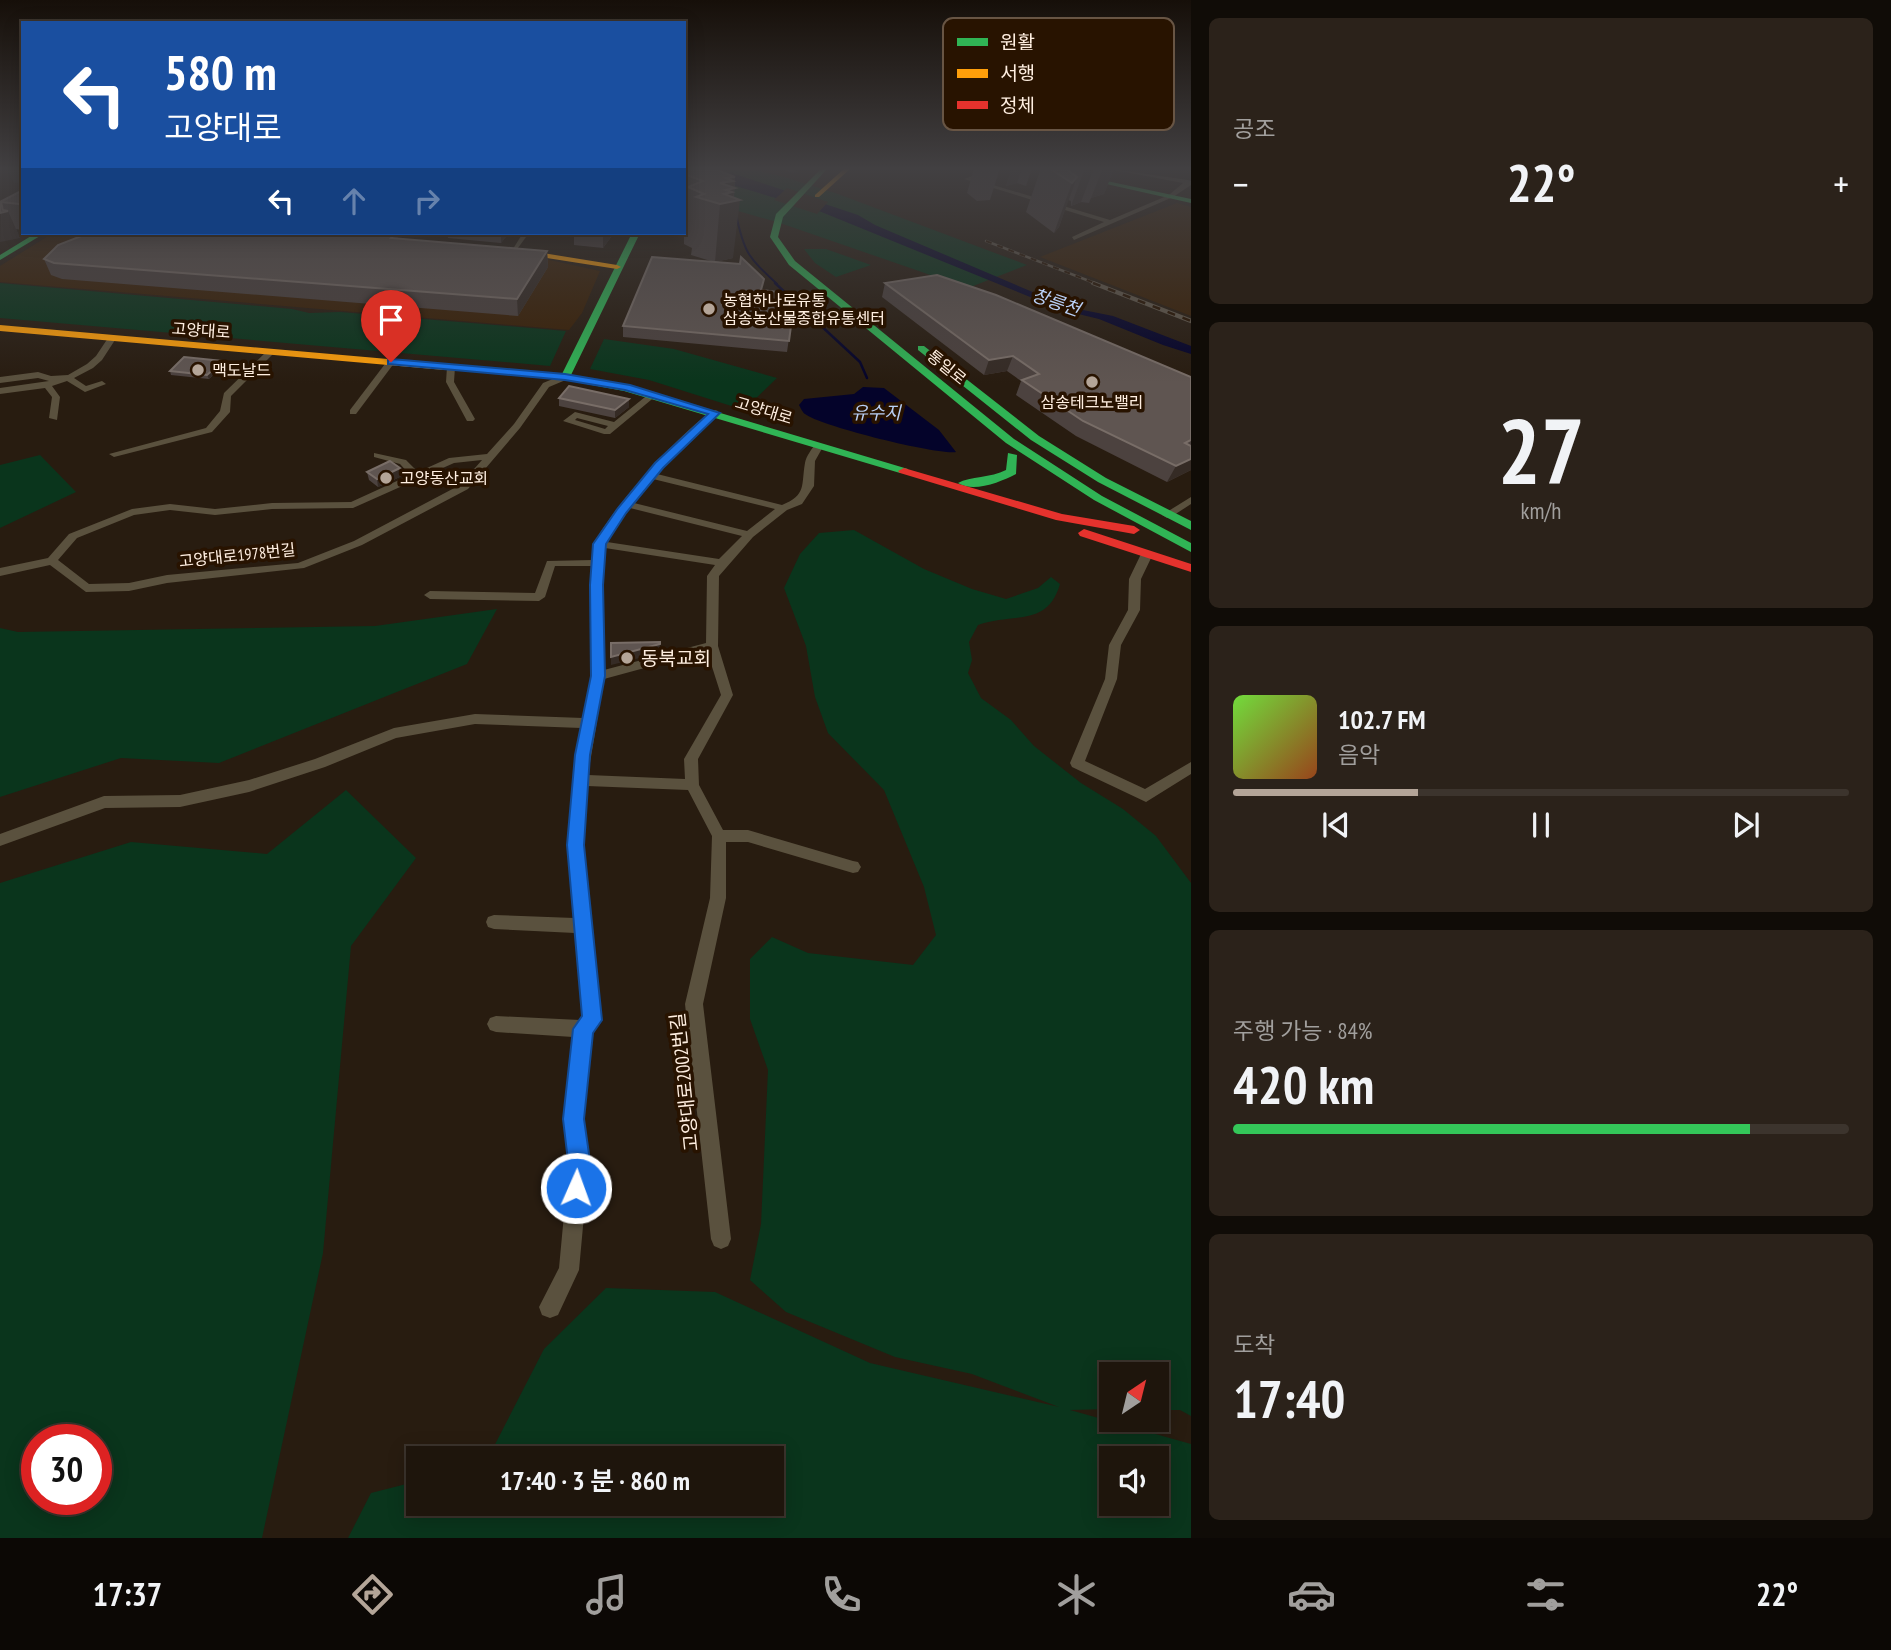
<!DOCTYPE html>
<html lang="ko">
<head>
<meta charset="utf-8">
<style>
	:root { --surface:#1e150c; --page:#2b221a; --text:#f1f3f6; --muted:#a19f9d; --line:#3c342d; --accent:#b4a598 }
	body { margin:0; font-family:"PT Sans Narrow","Noto Sans KR",sans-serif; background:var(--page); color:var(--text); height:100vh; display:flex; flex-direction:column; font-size:26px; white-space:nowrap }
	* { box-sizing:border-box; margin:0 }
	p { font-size:23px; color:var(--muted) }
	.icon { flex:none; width:38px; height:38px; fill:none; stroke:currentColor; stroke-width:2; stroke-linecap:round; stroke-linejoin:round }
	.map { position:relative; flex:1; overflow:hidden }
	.sheet { display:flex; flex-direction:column; gap:18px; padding:18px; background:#100c07; width:700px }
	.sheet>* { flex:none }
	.guide { position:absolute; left:21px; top:21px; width:665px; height:214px; border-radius:0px; box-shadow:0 4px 18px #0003,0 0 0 2px var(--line); background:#1a4fa0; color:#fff; overflow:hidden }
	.needle { width:46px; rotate:35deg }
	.controls { position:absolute; left:1099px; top:1362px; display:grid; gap:14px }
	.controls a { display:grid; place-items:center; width:70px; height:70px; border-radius:0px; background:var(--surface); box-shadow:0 4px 18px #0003,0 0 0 2px var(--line); font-size:35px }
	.speed { position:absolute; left:21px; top:1424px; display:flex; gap:14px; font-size:35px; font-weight:700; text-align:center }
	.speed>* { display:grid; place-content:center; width:91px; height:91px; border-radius:50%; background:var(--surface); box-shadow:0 4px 18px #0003,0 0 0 2px var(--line); line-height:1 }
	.speed .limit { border:10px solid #d22; background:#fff; color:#111 }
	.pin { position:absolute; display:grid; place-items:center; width:60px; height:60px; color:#fff; margin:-72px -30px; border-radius:50% 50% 50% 0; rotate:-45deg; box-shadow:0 0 7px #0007 }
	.pin .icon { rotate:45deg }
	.me { position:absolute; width:77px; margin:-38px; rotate:2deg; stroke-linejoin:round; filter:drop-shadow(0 0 5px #0008) }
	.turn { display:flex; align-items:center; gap:24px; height:147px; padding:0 28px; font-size:32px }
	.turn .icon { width:91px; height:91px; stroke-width:2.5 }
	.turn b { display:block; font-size:49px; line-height:60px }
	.lanes { display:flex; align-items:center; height:66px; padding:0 28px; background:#0003; justify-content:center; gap:35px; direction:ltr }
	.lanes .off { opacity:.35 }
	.big { font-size:52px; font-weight:600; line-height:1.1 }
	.sheet .card { flex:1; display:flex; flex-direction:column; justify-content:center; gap:10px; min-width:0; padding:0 24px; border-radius:10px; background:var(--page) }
	.sheet .dial { align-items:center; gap:0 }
	.dial b { font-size:91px; line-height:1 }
	.song { display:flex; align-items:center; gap:21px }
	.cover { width:84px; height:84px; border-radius:10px; background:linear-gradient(135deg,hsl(100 70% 55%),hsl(20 70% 35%)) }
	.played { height:7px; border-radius:4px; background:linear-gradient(90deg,var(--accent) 30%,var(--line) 30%) }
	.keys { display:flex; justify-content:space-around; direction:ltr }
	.heat { display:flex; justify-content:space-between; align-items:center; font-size:38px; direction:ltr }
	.charge { height:10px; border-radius:5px; background:linear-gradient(90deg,#34c759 84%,var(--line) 0) }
	.trip { position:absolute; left:406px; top:1446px; width:378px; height:70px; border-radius:0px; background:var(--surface); box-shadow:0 4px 18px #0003,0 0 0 2px var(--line); font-weight:600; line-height:70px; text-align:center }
	.tabs { display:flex; height:112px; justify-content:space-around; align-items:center; background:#0c0805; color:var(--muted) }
	.tabs .icon { width:49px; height:49px }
	.tabs .active { color:var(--accent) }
	.tabs b { font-size:32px; color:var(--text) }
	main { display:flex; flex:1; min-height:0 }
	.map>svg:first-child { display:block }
	.built { fill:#3a2005 }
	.green { fill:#0a351c; fill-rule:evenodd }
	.water { fill:#04032a }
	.pier { fill:#281c10 }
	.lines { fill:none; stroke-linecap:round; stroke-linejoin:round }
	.stream-far1 { stroke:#04032a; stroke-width:2 }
	.stream { stroke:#04032a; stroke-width:2.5 }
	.street { fill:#5a513e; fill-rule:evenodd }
	.fast { fill:#30b455; fill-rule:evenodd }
	.slow { fill:#ff9f0a; fill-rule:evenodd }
	.jam { fill:#e5322d; fill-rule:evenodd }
	.rail-far1-casing { stroke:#62594c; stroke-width:2.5 }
	.rail-casing { stroke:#62594c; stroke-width:4.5 }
	.rail-far1 { stroke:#281300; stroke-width:2; stroke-dasharray:6; stroke-linecap:butt }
	.rail { stroke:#281300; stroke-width:2.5; stroke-dasharray:8; stroke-linecap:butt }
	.wall { fill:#4c423f }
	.shaded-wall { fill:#352b25 }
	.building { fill:#5f5551; stroke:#786d67; stroke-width:2 }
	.route { fill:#1a73e8; stroke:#114b97; stroke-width:2 }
	.poi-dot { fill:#b4a598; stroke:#281300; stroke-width:2.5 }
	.labels { text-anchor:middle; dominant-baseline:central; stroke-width:7; stroke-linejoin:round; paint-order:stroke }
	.far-poi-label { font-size:16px; fill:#ffefe1; stroke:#281300; text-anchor:start }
	.far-street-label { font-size:16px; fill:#ffefe1; stroke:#281300 }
	.far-water-label { font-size:18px; font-style:italic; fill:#b9d0f6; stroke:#281300 }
	.poi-label { font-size:19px; fill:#ffefe1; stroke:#281300; text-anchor:start }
	.street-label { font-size:19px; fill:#ffefe1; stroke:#281300 }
	.key { fill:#281300; stroke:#685544; stroke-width:2 }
	.key-label { font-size:19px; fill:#ffefe1 }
</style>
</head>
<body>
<main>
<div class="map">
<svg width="1191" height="1538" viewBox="0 0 1191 1538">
	<rect width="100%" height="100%" fill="#281c10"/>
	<!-- built -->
	<g class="built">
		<path d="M1177 203 1191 207V316L1040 257Z"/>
		<path d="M53 233H218L545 259 600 271 582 313 569 330 0 282V266Z"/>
	</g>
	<!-- green -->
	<g class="green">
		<path d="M684 168H748L784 177 838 194 1027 265 968 288 780 223 714 204Z"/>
		<path d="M804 249H826L871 265 836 277 815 263Z"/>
		<path d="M0 283 292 309 309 313 340 312 566 331 550 366 0 318Z"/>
		<path d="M604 339 674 349 777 378 744 410 649 380 590 369Z"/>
		<path d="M40 455 76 492 0 528V465Z"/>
		<path d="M854 530 924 569 972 589 1006 599 1038 588 1051 577 1060 584C1047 628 1014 612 978 625L969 642 972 660 968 673 981 698 1011 720 1034 746 1081 783 1123 809 1156 836 1191 883V1416L1180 1410H1157V1374H1111V1409L1070 1410 1191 1444V1538H348L371 1493 418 1481V1503H772V1458H488L544 1349 606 1288 715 1292 870 1363 1059 1407 972 1374 895 1357 786 1312 750 1280 761 1224 768 1070 750 1019V959L772 937 808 953 913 965 936 935 924 887 884 790 828 733 815 697 806 646 784 588 800 554 819 533ZM1111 1458H1157V1503H1111Z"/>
		<path d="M497 609 467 664 219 763 121 758 0 797V628L18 632 375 626Z"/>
		<path d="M346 790 416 858 351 946 323 1253 262 1538H0V883L131 842 267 854ZM37 1440H96V1500H37Z"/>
	</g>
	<!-- water -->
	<g class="water">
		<path d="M684 168 729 172 858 215 875 225 1068 307 1113 316 1191 346V354L1163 345 1099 319 1062 310 819 211 712 179Z"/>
		<path d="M863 387 884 388 939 430 956 452C937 455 820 426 805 414 803 413 800 407 799 405L804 399 854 394Z"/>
	</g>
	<!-- pier -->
	<path class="pier" d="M787 188 828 202 817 214 774 200Z"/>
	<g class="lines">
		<!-- stream-far1 -->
		<path class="stream-far1" d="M736 214C744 253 748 257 777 284"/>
		<!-- stream -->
		<path class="stream" d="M775 283 860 362 867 378"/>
		<!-- street -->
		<g class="street">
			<path d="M994 168H1002L973 179 1110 220 1169 195 1183 183 1104 168 1188 180 1191 181V185L1173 197 1074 240 1072 237 1104 222 964 179Z"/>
			<path d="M523 233H529L515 252H511Z"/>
			<path d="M108 338 115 340 102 360 93 368 74 378 86 386 102 381 106 384 85 392 67 381 52 386 60 397 57 420 49 418 52 397 45 388 0 394V388L49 381 38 378 0 383V377L38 372 51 376 68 375 87 364 96 356Z"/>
			<path d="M268 350 275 352 231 396 230 412 212 432 114 457 109 454 206 428 220 411 224 393Z"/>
			<path d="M388 360 395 362 356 414H350V410Z"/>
			<path d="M451 364 455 367 454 382 475 419 473 421H467L446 382 447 367Z"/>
			<path d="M565 374 569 377 568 379 549 387 520 428 468 489 362 545 304 568 167 583 129 591 86 592 50 565 0 576V568L48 558 69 534 132 509 170 504 215 509 272 503 351 502 410 475 400 464 374 457V453L406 460 418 472 449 458 487 454 514 424 543 383ZM482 460 460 485 354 541 298 563 167 575 129 583 89 584 58 560 77 538 134 515 170 510 215 515 272 509 353 508 454 463Z"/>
			<path d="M650 393 657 395 610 434H604L563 421 575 412 614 422ZM577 418 608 426 605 429 575 420Z"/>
			<path d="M715 410 718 411V415L657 474 782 505C807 495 801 485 805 463 806 456 812 449 816 443L824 445 815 461 814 486 802 504 787 510 753 537 719 576 718 646 733 695 698 759 699 785 723 830H748L853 861 858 862 861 867 858 872 853 873 748 842H726V898L703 1004 731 1239 728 1246 721 1249 714 1246 711 1239 685 1004 710 898 712 836 688 790 587 786 583 845 601 1020 591 1033 583 1119 589 1161 579 1270 558 1315 550 1318 542 1315 539 1307 559 1268 569 1161 565 1119 573 1037 496 1032 490 1030 487 1024 490 1018 496 1016 580 1020 583 1017 575 933 494 929 488 927 486 922 488 917 494 915 574 918 567 845 576 755 581 728 475 724 396 738 325 767 249 792 180 807 105 808 0 846V834L104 796 180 795 249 780 315 759 394 728 475 714 583 718 592 676 593 566H555L545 597 539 601 430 599 424 595 430 591 535 593 547 561 593 560C594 555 593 548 595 543 606 515 688 423 715 410ZM653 479 775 509 747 531 634 503ZM630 508 742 536 719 559 607 542ZM605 548 715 565 707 576 706 643 604 670 603 585ZM707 651 721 695 684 759 685 779 588 775 604 679Z"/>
			<path d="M1191 497V504L1171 517 1167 518 1162 515Z"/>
			<path d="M1147 551 1153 554 1141 579 1140 610 1121 645 1117 679 1085 761 1145 789 1191 762V774L1146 802 1072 767 1070 763 1105 679 1109 645 1128 610 1129 579 1141 554Z"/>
		</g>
		<!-- fast -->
		<g class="fast">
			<path d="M822 168H828L783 217 778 237 795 261 1014 439 1102 496 1191 543V552L1094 500 1006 443 789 265 770 237 776 214Z"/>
			<path d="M1035 168H1046L1191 199V203Z"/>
			<path d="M36 233H45L0 260V255Z"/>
			<path d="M632 233H640L571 375 630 386 908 469V473H900L624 391 565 380 442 369 440 367 445 364 562 374Z"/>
			<path d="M918 346H924L1039 436 1106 478 1191 521V530L1098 482 1031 440 918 350Z"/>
			<path d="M1008 453 1017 455 1016 474C1001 482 973 493 958 483 970 476 991 478 1006 470Z"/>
		</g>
		<!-- slow -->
		<g class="slow">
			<path d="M845 168H851L819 197H815V195Z"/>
			<path d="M518 249 617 265 621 267 617 269 515 253Z"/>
			<path d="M0 325 445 364 450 367 445 370 0 331Z"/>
		</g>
		<!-- jam -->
		<g class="jam">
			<path d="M904 468 1062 514 1134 526 1140 530 1134 534 1056 520 900 473 898 471Z"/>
			<path d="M1084 529 1191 564V572L1080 536 1078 533Z"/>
		</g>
		<defs>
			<path id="rail-far1" d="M986 241 1097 284"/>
			<path id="rail" d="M1093 283 1191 321"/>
		</defs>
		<!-- rail-far1 casing -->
		<use href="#rail-far1" class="rail-far1-casing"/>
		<!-- rail casing -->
		<use href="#rail" class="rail-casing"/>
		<!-- rail-far1 -->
		<use href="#rail-far1" class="rail-far1"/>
		<!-- rail -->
		<use href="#rail" class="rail"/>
	</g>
	<!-- wall -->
	<g class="wall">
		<path d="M684 168 729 174 735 177 734 198 733 258 715 262 762 291 794 304 787 352 623 337V326L714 262 691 255 692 248 684 244Z"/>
		<path d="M778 168H805L794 173Z"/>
		<path d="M974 168H1000L990 200 977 201 967 193Z"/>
		<path d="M1012 168H1032L1026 186 1017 183 1006 186Z"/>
		<path d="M1041 168H1114L1104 194 1091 198 1089 203 1081 202 1071 206V201L1068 200 1059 227 1054 233 1026 212Z"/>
		<path d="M23 191V230L16 229 20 238 0 202Z"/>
		<path d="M89 233H412L409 236H398V239L547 251 548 267 518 316 62 279 51 275 44 259Z"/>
		<path d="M447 233H509L501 243 448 238Z"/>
		<path d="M574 233H614L603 248 574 245Z"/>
		<path d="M885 283 1191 377V470L1167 482 1076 436 1016 395 1021 381 1007 371 984 375 882 297Z"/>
		<path d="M223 361 224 365 209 379 171 375 170 371Z"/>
		<path d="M559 398 629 407 615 418 559 406Z"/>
		<path d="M367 472 402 476 378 487 369 480Z"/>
	</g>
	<!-- shaded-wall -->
	<g class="shaded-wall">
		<path d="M7 168H23V182L14 183Z"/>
		<path d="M722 168H730L729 178 735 177 733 201 740 200 733 258 715 262 720 204 717 170Z"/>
		<path d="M795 168H805L794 173Z"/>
		<path d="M1012 168H1022L1017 183 1006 186Z"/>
		<path d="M1085 168H1094L1081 202 1071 206Z"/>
		<path d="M1103 168H1114L1104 194 1091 198Z"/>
		<path d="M1077 177 1059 227 1054 233 1072 183Z"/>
		<path d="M1 202 5 212 8 211 20 238 0 242Z"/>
		<path d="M23 202V212L19 204Z"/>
		<path d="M396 233H397L400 247 391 238Z"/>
		<path d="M501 233H509L501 243Z"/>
		<path d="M603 233H614L603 248Z"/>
		<path d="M547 251 548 267 518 316 517 299Z"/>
		<path d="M1013 356 1007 371 984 375 989 360Z"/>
		<path d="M223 361 224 365 209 379 207 375Z"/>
		<path d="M629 399V407L615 418V410Z"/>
		<path d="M1191 459V470L1167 482 1176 466Z"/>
		<path d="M400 468 402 476 378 487 377 479Z"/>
		<path d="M660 644V653L611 665V657Z"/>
	</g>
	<!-- building -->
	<g class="building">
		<path d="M684 168H722L717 170 735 177 726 178 733 181 720 183 735 188 726 190 732 192 724 194 740 200 720 204 696 197 704 194 688 187 703 181 684 174Z"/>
		<path d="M1049 168H1065L1077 177 1072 183Z"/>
		<path d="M21 191H23V202L19 204 1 202 3 210 8 211 0 213V202Z"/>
		<path d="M89 233H396L391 238 547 251 517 299 54 263 44 259 58 245Z"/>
		<path d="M652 257 740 264 741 257 764 279 761 290 777 292 794 304 789 341 623 326Z"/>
		<path d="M937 275 996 295 1191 377V440L1185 443 1191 446V459L1176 466 1083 421 1022 380 1039 374 1013 356 989 360 885 283Z"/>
		<path d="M184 357 223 361 207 375 170 371Z"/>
		<path d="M569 386 629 399 615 410 559 398Z"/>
		<path d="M390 461 400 468 377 479 367 472Z"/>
		<path d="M660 642V644L611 657V643Z"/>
	</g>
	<!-- sky -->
	<linearGradient id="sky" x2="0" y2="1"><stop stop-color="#160f09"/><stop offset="0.44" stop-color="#424042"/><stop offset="1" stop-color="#424042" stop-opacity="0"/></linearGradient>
	<rect width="1191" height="383" fill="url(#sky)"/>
	<!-- route -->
	<path class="route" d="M391 359 565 374 630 385 720 413 663 468 626 513 606 544 603 585 605 676 590 755 584 845 602 1020 593 1033 584 1119 590 1161 584 1196 576 1200 568 1196 565 1188 568 1161 563 1119 573 1029 582 1016 567 845 575 755 591 676 590 585 593 544 618 508 655 463 708 414 625 390 565 380 388 364V360Z"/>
	<!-- markers -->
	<g class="poi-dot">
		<circle cx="709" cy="309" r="7"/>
		<circle cx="198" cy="370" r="7"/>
		<circle cx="1092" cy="382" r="7"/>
		<circle cx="386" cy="478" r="7"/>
		<circle cx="627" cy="658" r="7"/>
	</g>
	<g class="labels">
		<!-- far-poi labels -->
		<g class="far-poi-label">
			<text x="723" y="300">농협하나로유통<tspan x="723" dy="18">삼송농산물종합유통센터</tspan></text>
			<text x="212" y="370">맥도날드</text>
			<text x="1092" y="402" text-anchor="middle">삼송테크노밸리</text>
			<text x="400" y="478">고양동산교회</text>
		</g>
		<!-- far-street labels -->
		<g class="far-street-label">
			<text transform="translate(201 330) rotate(4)">고양대로</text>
			<text transform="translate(947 367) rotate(39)">통일로</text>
			<text transform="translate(764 410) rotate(17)">고양대로</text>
			<text transform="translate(237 555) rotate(-6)">고양대로1978번길</text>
		</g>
		<!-- far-water labels -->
		<g class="far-water-label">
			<text transform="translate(1056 302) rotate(19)">창릉천</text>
			<text x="876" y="412">유수지</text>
		</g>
		<!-- poi labels -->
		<g class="poi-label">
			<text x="641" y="658">동북교회</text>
		</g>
		<!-- street labels -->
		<g class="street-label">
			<text transform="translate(684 1082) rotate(-96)">고양대로2002번길</text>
		</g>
	</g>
	<!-- legend -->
	<rect x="943" y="18" width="231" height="112" rx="10" class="key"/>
	<rect x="957" y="38" width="31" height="8" fill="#30b455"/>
	<rect x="957" y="69" width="31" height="9" fill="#ff9f0a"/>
	<rect x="957" y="101" width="31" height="8" fill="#e5322d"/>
	<g class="key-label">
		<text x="1000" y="49">원활</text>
		<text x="1000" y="80">서행</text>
		<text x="1000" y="112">정체</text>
	</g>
</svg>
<div class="controls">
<a><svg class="needle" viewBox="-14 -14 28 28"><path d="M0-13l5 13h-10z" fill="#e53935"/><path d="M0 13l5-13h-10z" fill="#a19f9d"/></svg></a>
<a><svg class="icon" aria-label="sound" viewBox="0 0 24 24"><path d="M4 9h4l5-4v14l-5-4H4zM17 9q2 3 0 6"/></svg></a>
</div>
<div class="speed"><div class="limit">30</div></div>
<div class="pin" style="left:391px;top:362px;background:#d93025"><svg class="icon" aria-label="arrive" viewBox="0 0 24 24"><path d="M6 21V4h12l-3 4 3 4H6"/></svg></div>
<svg class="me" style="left:576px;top:1188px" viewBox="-20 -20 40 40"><circle r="17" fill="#1a73e8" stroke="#fff" stroke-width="3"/><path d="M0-11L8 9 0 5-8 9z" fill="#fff"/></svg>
<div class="trip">17:40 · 3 분 · 860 m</div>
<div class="guide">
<div class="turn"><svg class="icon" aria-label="left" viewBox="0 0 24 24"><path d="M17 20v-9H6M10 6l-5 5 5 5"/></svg><div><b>580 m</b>고양대로</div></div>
<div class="lanes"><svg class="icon" aria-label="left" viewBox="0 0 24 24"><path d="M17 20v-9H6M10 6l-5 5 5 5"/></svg><svg class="icon off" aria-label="ahead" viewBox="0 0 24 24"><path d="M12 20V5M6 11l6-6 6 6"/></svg><svg class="icon off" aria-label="right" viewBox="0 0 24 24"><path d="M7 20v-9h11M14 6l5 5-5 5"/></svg></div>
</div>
</div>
<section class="sheet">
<div class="card"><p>공조</p>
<div class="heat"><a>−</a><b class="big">22°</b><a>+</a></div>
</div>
<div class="card dial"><b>27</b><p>km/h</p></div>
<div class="card">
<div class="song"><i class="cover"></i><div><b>102.7 FM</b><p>음악</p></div></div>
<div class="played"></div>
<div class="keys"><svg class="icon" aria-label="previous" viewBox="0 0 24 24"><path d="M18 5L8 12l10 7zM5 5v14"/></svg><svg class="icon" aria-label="pause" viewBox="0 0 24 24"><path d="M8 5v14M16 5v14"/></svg><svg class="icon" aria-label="next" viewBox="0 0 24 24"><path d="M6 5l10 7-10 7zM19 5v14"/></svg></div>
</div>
<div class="card"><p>주행 가능 · 84%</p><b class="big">420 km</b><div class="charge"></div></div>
<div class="card"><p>도착</p><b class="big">17:40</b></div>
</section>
</main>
<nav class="tabs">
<b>17:37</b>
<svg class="icon active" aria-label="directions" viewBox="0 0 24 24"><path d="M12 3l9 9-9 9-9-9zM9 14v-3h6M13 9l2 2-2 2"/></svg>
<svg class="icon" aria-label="music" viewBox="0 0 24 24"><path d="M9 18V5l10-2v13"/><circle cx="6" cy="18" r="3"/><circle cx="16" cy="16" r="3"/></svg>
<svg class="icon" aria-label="phone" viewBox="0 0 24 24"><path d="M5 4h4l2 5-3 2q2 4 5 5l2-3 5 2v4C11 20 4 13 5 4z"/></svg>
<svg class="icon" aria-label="climate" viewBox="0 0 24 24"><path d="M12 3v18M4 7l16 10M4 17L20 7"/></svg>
<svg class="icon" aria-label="car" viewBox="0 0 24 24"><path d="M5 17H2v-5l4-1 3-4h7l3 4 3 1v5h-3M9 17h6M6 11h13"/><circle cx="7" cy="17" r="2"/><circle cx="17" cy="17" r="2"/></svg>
<svg class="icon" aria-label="filters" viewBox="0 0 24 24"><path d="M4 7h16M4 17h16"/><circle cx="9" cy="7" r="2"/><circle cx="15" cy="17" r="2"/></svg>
<b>22°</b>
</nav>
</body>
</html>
